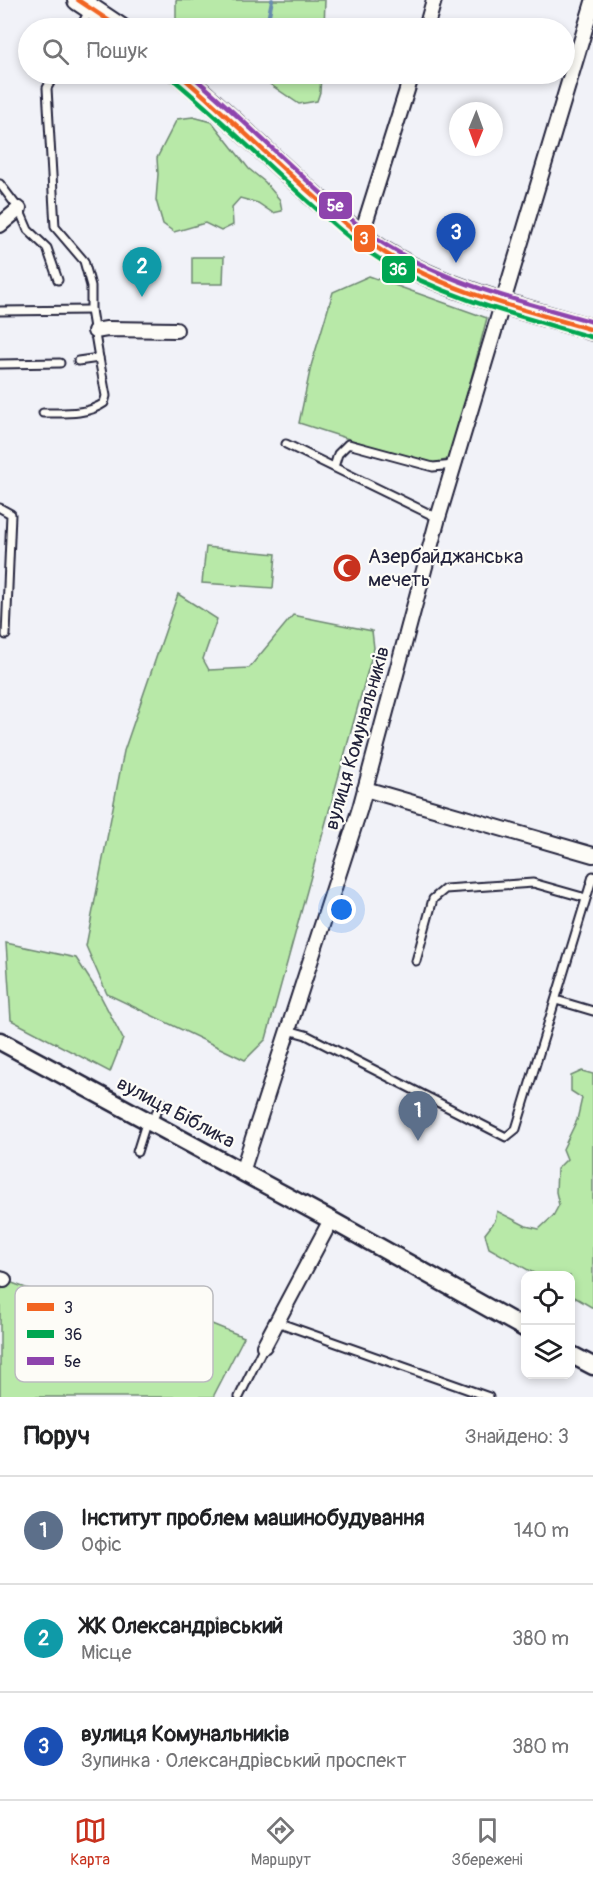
<!DOCTYPE html>
<html lang="uk">
<meta charset="utf-8">
<style>
:root{--surface:#fff;--page:#f2f2f2;--text:#202124;--muted:#757577;--line:#e0e0e0;--accent:#c8321e}
body{margin:0;font-family:Pangolin,sans-serif;background:var(--page);color:var(--text)}
.controls{position:absolute;right:18px;bottom:18px;display:grid;overflow:hidden;border-radius:12px;box-shadow:0 3px 9px #0003}
.controls button{width:54px;height:54px;display:grid;place-items:center;padding:0;border:0;border-bottom:2px solid var(--line);background:var(--surface);color:var(--text);font:30px sans-serif}
.compass{position:absolute;left:449px;top:102px;width:54px;height:54px;border-radius:50%;background:var(--surface);box-shadow:0 3px 9px #0003;rotate:181deg}
.you{position:absolute;left:342px;top:910px;width:21px;height:21px;margin:-15px;border:4px solid #fff;border-radius:50%;background:#1a73e8;box-shadow:0 0 0 9px #1a73e833}
.badge{display:grid;place-items:center;width:39px;height:39px;border-radius:50%;background:var(--accent);color:#fff;font-size:20px;font-weight:700}
.pin{position:absolute;translate:-50% -50px;filter:drop-shadow(0 2px 3px #0008)}
.pin::after{content:'';position:absolute;top:32px;width:21px;height:18px;background:inherit;clip-path:polygon(0 0,100% 0,50% 100%)}
.list{margin:0;padding:0;list-style:none}
h2{display:flex;justify-content:space-between;align-items:center;height:78px;margin:0;padding:0 24px;font-size:26px}
h2 small{font-size:20px;font-weight:400;color:var(--muted)}
.list li{display:grid;grid-template-columns:39px 1fr auto;gap:18px;align-items:center;box-sizing:border-box;height:108px;padding:0 24px;border-top:2px solid var(--line)}
.list b{display:block;font-size:22px;white-space:nowrap}
.list p{margin:0;font-size:20px;white-space:nowrap;color:var(--muted)}
.list em{font-size:20px;font-style:normal;color:var(--muted)}
.icon{flex:none;width:33px;height:33px;fill:none;stroke:currentColor;stroke-width:2;stroke-linecap:round;stroke-linejoin:round}
.map{position:relative;flex:none;width:593px;height:1397px;overflow:hidden}
.search{position:absolute;background:var(--surface);box-shadow:0 3px 9px #0003;left:18px;right:18px;top:18px;height:66px;display:flex;align-items:center;gap:15px;box-sizing:border-box;padding:0 21px;border-radius:33px;color:var(--muted);font-size:22px}
.sheet{height:402px;background:var(--surface)}
nav{display:flex;justify-content:space-around;align-items:center;box-sizing:border-box;height:84px;border-top:2px solid var(--line);background:var(--surface);font-size:16px;color:var(--muted)}
nav a{display:grid;justify-items:center;gap:3px}
nav .on{color:var(--accent)}
.map>svg:first-child{display:block}
.green{fill:#b8e9a8;stroke:#6d8672;stroke-width:1.5}
.lines{fill:none;stroke-linecap:round;stroke-linejoin:round}
.stream{stroke:#698dae;stroke-width:4}
.service-casing{stroke:#22223b;stroke-width:11}
.minor-casing{stroke:#22223b;stroke-width:18}
.tertiary-casing{stroke:#22223b;stroke-width:21}
.secondary-casing{stroke:#22223b;stroke-width:24}
.service{stroke:#fdfcf7;stroke-width:7}
.minor{stroke:#fdfcf7;stroke-width:14}
.tertiary{stroke:#fdfcf7;stroke-width:16}
.secondary{stroke:#fdfcf7;stroke-width:20}
.bus-1-casing{stroke:#fdfcf7;stroke-width:9}
.bus-2-casing{stroke:#fdfcf7;stroke-width:9}
.bus-3-casing{stroke:#fdfcf7;stroke-width:9}
.bus-1{stroke:#f26522;stroke-width:4.5}
.bus-2{stroke:#00a651;stroke-width:4.5}
.bus-3{stroke:#8e44ad;stroke-width:4.5}
.labels{text-anchor:middle;dominant-baseline:central;stroke-width:4.5;stroke-linejoin:round;paint-order:stroke}
.poi-label{font-size:20px;fill:#22223b;stroke:#fdfcf7;text-anchor:start}
.street-label{font-size:20px;fill:#22223b;stroke:#fdfcf7}
.key{fill:#fdfcf7;stroke:#bbbbbf;stroke-width:1.5}
.key-label{font-size:16px;fill:#22223b}
.line-badge{stroke:#fdfcf7;stroke-width:2}
.badge-label{font-size:16px;text-anchor:middle;font-weight:bold;fill:#fff}
</style>
<div class="map">
<svg width="593" height="1397" viewBox="0 0 593 1397">
<rect width="100%" height="100%" fill="#f1f2f8"/>
<filter id="ink" filterUnits="userSpaceOnUse"><feTurbulence type="fractalNoise" baseFrequency=".0167" numOctaves="2"/><feDisplacementMap in="SourceGraphic" scale="12" xChannelSelector="R" yChannelSelector="G"/><feConvolveMatrix kernelMatrix="1 2 1 2 8 2 1 2 1" color-interpolation-filters="sRGB"/></filter>
<g filter="url(#ink)">
<!-- green -->
<g class="green">
<polygon points="176,0 325,0 324,28 189,28 176,20"/>
<polygon points="255,74 321,74 320,92 317,101 299,104"/>
<polygon points="193,117 212,122 249,169 265,182 280,200 282,211 273,213 258,203 240,198 232,207 233,225 221,231 205,223 174,232 163,224 156,200 158,174 157,158 177,119"/>
<polygon points="192,257 224,257 223,284 192,284"/>
<polygon points="369,276 487,318 450,459 434,463 380,449 299,423 311,366 333,292"/>
<polygon points="206,547 276,554 273,588 202,583"/>
<polygon points="178,594 217,619 203,659 209,670 249,668 293,615 372,631 374,648 266,1039 245,1060 107,994 86,946 124,751"/>
<polygon points="6,943 76,958 100,995 123,1039 110,1072 11,1020"/>
<polygon points="582,1071 593,1074 593,1308 571,1295 570,1276 537,1275 489,1248 485,1234 495,1221 497,1211 526,1226 539,1229 553,1216 559,1205 556,1192 557,1169 567,1159 563,1149 577,1120 582,1098 571,1091 571,1076"/>
<polygon points="4,1280 129,1326 207,1322 244,1337 213,1397 0,1397 0,1292"/>
</g>
<g class="lines">
<!-- stream -->
<polyline class="stream" points="263,28 267,25 272,0"/>
<!-- service casing -->
<g class="service-casing">
<g id="service">
<polyline points="80,28 89,11"/>
<polyline points="55,74 47,88 55,227 84,261 91,286 91,310 99,358 78,361"/>
<polyline points="0,184 19,209 28,230 47,248 58,280"/>
<polyline points="0,311 91,310"/>
<polyline points="0,364 60,363"/>
<path d="M43,413C64,413 87,415 104,403L106,396L99,358"/>
<polyline points="286,444 438,518"/>
<polyline points="334,467 338,454 348,444 433,467 454,465"/>
<polyline points="0,508 11,514 6,635"/>
<polyline points="416,961 433,899 445,889 533,883 586,898"/>
<polyline points="556,1000 593,1011"/>
<polyline points="288,1030 306,1035 506,1137 516,1129 593,876"/>
<polyline points="151,1122 162,1102"/>
<polyline points="137,1152 147,1120"/>
<polyline points="277,1322 489,1397"/>
<polyline points="239,1397 264,1346"/>
</g>
</g>
<!-- minor casing -->
<g class="minor-casing">
<g id="minor">
<polyline points="426,28 434,0"/>
<polyline points="0,225 19,209"/>
<polyline points="361,236 412,74"/>
<polyline points="95,331 107,329 176,330"/>
<polyline points="365,789 593,855"/>
<polyline points="242,1172 360,808 438,518 593,2"/>
<polyline points="0,1279 4,1280"/>
<polyline points="264,1346 331,1220"/>
</g>
</g>
<!-- tertiary casing -->
<g class="tertiary-casing">
<g id="tertiary">
<polyline points="0,1041 331,1220 526,1329"/>
<polyline points="570,1354 593,1366"/>
</g>
</g>
<!-- secondary casing -->
<g class="secondary-casing">
<g id="secondary">
<polyline points="78,0 120,28"/>
<path d="M179,74C225,112 266,154 310,193C334,214 358,236 385,253C447,291 523,309 593,330"/>
</g>
</g>
<!-- service -->
<use href="#service" class="service"/>
<!-- minor -->
<use href="#minor" class="minor"/>
<!-- tertiary -->
<use href="#tertiary" class="tertiary"/>
<!-- secondary -->
<use href="#secondary" class="secondary"/>
<!-- bus-1 casing -->
<g class="bus-1-casing">
<g id="bus-1">
<polyline points="78,0 120,28"/>
<path d="M179,74C225,113 268,156 314,196C336,216 359,237 385,253C448,292 522,309 593,330"/>
</g>
</g>
<!-- bus-2 casing -->
<g class="bus-2-casing">
<path id="bus-2" d="M174,80C221,119 264,162 310,203C332,223 355,244 381,260C445,298 520,316 591,337"/>
</g>
<!-- bus-3 casing -->
<g class="bus-3-casing">
<path id="bus-3" d="M190,74C235,112 277,154 321,193C343,212 364,232 389,247C451,285 524,302 593,322"/>
</g>
<!-- bus-1 -->
<use href="#bus-1" class="bus-1"/>
<!-- bus-2 -->
<use href="#bus-2" class="bus-2"/>
<!-- bus-3 -->
<use href="#bus-3" class="bus-3"/>
</g>
</g>
<!-- icons -->
<defs>
<g id="mosque-disc" transform="scale(1.5)"><circle r="9.5" fill="#c8321e" stroke="#fdfcf7"/><path d="M3.5-4.9A6 6 0 1 0 3.5 4.9A5 5 0 1 1 3.5-4.9Z" fill="#fff"/></g>
</defs>
<g fill-rule="evenodd">
<use href="#mosque-disc" x="347" y="568"/>
</g>
<g class="labels">
<!-- poi labels -->
<g class="poi-label">
<text x="368" y="556">Азербайджанська<tspan x="368" dy="23">мечеть</tspan></text>
</g>
<!-- street labels -->
<g class="street-label">
<text transform="translate(357 738) rotate(-74)">вулиця Комунальників</text>
<text transform="translate(176 1112) rotate(28)">вулиця Біблика</text>
</g>
</g>
<!-- legend -->
<rect x="15" y="1286" width="198" height="96" rx="9" class="key"/>
<rect x="27" y="1303" width="27" height="8" fill="#f26522"/>
<rect x="27" y="1330" width="27" height="8" fill="#00a651"/>
<rect x="27" y="1357" width="27" height="8" fill="#8e44ad"/>
<g class="key-label">
<text x="64" y="1313">3</text>
<text x="64" y="1340">36</text>
<text x="64" y="1367">5е</text>
</g>
<g class="line-badge">
<rect x="318" y="191" width="35" height="29" rx="6" fill="#8e44ad"/>
<rect x="353" y="224" width="23" height="29" rx="6" fill="#f26522"/>
<rect x="381" y="255" width="35" height="29" rx="6" fill="#00a651"/>
</g>
<g class="badge-label">
<text x="335" y="211">5е</text>
<text x="364" y="244">3</text>
<text x="398" y="275">36</text>
</g>
</svg>
<div class="controls">
<button><svg class="icon" aria-label="locate" viewBox="0 0 24 24"><circle cx="12" cy="12" r="6"/><path d="M12 2v4M12 18v4M2 12h4M18 12h4"/></svg></button>
<button><svg class="icon" aria-label="layers" viewBox="0 0 24 24"><path d="M12 4l9 5-9 5-9-5zM3 14l9 5 9-5"/></svg></button>
</div>
<svg class="compass" viewBox="-18 -18 36 36"><path d="M0-13l5 13h-10z" fill="#e53935"/><path d="M0 13l5-13h-10z" fill="#757577"/></svg>
<div class="you"></div>
<div class="pin badge" style="left:418px;top:1141px;background:#5c6f8a">1</div>
<div class="pin badge" style="left:142px;top:297px;background:#0f9aa8">2</div>
<div class="pin badge" style="left:456px;top:263px;background:#1a4fb4">3</div>
<div class="search"><svg class="icon" aria-label="search" viewBox="0 0 24 24"><circle cx="10" cy="10" r="6"/><path d="M15 15l6 6"/></svg>Пошук</div>
</div>
<section class="sheet">
<h2>Поруч<small>Знайдено: 3</small></h2>
<ul class="list">
<li><span class="badge" style="background:#5c6f8a">1</span><div><b>Інститут проблем машинобудування</b><p>Офіс</p></div><em>140 m</em></li>
<li><span class="badge" style="background:#0f9aa8">2</span><div><b>ЖК Олександрівський</b><p>Місце</p></div><em>380 m</em></li>
<li><span class="badge" style="background:#1a4fb4">3</span><div><b>вулиця Комунальників</b><p>Зупинка · Олександрівський проспект</p></div><em>380 m</em></li>
</ul>
</section>
<nav>
<a class="on"><svg class="icon" aria-label="map" viewBox="0 0 24 24"><path d="M3 6l6-2 6 2 6-2v14l-6 2-6-2-6 2zM9 4v14M15 6v14"/></svg>Карта</a>
<a><svg class="icon" aria-label="directions" viewBox="0 0 24 24"><path d="M12 3l9 9-9 9-9-9zM9 14v-3h6M13 9l2 2-2 2"/></svg>Маршрут</a>
<a><svg class="icon" aria-label="saved" viewBox="0 0 24 24"><path d="M7 4h10v16l-5-4-5 4z"/></svg>Збережені</a>
</nav>
